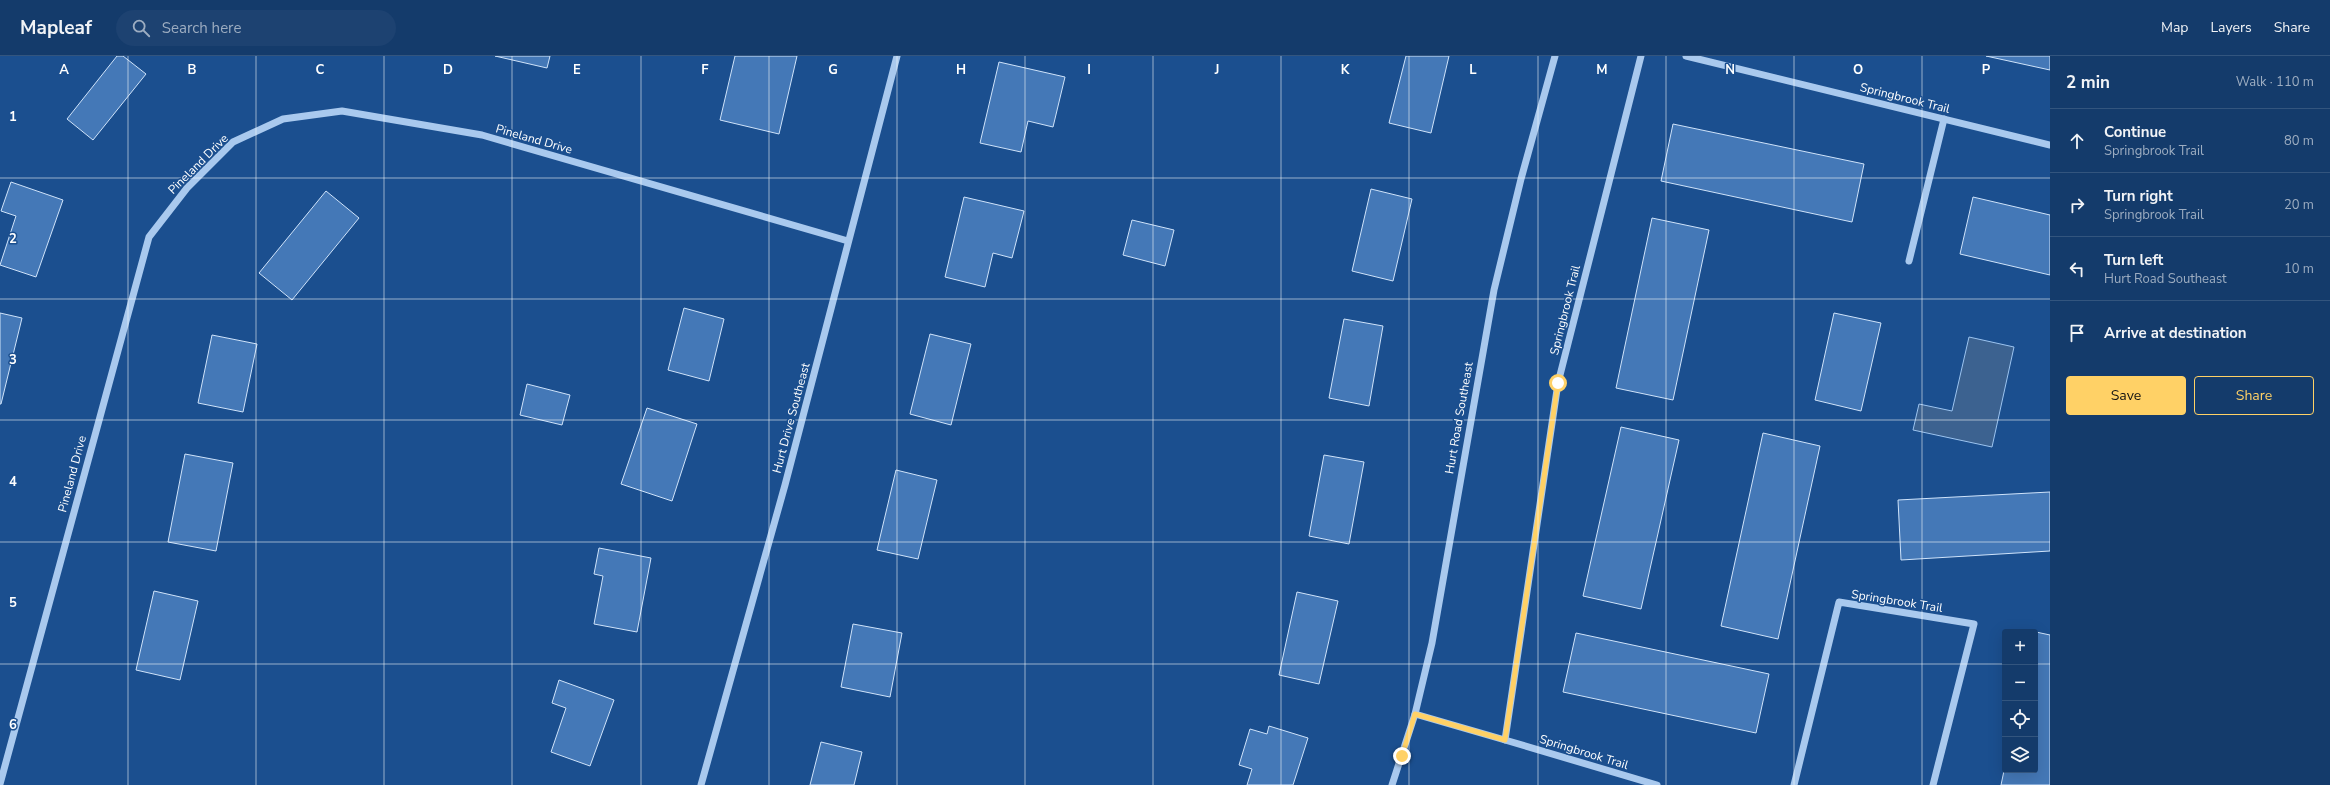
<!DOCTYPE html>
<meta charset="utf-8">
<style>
:root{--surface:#143b6b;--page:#1d4271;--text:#f1f3f6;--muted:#9dadc1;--line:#33557e;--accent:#ffd166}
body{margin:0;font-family:"Nunito Sans",sans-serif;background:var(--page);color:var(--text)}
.controls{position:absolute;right:12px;bottom:12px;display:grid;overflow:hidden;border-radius:4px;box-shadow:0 4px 16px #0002}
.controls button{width:36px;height:36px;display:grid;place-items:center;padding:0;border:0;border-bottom:1px solid var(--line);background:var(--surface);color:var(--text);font:20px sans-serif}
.stop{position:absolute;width:12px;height:12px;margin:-9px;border:3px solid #ffd166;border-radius:50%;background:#fff}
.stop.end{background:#ffd166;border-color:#fff;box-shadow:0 1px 4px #0008}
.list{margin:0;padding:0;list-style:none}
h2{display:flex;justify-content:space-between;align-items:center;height:52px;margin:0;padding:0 16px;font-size:17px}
h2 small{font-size:13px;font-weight:400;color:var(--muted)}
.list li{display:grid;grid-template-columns:26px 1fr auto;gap:12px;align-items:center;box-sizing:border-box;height:64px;padding:0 16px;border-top:1px solid var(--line)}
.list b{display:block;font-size:15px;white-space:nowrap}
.list p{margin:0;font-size:13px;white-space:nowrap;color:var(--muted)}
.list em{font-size:13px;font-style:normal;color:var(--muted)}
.actions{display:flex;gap:8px;padding:12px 16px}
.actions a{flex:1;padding:9px 0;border:1px solid var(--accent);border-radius:4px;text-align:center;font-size:14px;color:var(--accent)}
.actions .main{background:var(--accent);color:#111}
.icon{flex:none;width:22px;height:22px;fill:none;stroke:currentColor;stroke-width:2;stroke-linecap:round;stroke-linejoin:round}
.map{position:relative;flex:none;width:2050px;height:729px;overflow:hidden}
header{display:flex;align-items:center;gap:24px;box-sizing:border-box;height:56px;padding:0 20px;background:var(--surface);border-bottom:1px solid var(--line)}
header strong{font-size:19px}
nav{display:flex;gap:22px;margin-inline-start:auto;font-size:14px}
.search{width:280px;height:36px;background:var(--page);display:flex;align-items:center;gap:10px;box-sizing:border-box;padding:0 14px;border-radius:22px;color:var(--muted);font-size:15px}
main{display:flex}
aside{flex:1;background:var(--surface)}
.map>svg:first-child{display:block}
.water{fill:#3c6290;stroke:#9cc4f0}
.building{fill:#4478b7;stroke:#cfe3fa}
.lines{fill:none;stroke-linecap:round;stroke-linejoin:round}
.minor{stroke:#a9c9ee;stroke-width:7}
.route{stroke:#ffd166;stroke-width:5}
.grid{fill:none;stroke:#fff;stroke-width:1;stroke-opacity:0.55}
.labels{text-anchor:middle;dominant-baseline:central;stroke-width:3;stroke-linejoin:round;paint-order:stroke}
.street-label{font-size:12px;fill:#fff;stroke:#1b4f8f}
.grid-label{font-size:13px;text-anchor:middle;font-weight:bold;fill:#fff;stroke:#1b4f8f;stroke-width:3;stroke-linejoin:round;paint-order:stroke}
</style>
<header>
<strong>Mapleaf</strong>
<div class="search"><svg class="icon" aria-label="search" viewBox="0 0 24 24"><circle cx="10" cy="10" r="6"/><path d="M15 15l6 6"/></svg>Search here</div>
<nav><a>Map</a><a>Layers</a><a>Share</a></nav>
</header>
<main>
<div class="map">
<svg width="2050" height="729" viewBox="0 0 2050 729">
<rect width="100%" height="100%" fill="#1b4f8f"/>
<!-- water -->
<polygon class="water" points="1969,281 2014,291 1992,391 1913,374 1919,348 1952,355"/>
<!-- building -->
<g class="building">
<polygon points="117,0 123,0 146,18 93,84 67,63"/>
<polygon points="495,0 550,0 547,12"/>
<polygon points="735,0 797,0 779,78 720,64"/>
<polygon points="1406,0 1449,0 1431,77 1389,67"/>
<polygon points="1986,0 2050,0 2050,14"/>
<polygon points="999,6 1065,21 1053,71 1028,65 1021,96 980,87"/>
<polygon points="1673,68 1864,108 1852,166 1661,125"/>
<polygon points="11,126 63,144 36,221 0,209 16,160 1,155"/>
<polygon points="1371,133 1412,143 1393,225 1352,215"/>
<polygon points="326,135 359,162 292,244 259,217"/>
<polygon points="964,141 1024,155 1012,202 993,197 985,231 945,221"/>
<polygon points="1973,141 2050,159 2050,219 1960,198"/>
<polygon points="1652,162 1709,174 1673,344 1616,332"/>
<polygon points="1132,164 1174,174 1165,210 1123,199"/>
<polygon points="684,252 724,263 709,325 668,314"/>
<polygon points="0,257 22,262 1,348 0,348"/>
<polygon points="1834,257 1881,267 1861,355 1815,344"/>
<polygon points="1344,263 1383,270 1369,350 1329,342"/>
<polygon points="930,278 971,288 951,369 910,358"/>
<polygon points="212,279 257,288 243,356 198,347"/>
<polygon points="527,328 570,339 562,369 520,359"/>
<polygon points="647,352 697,368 672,445 621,428"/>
<polygon points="1621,371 1679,384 1641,553 1583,540"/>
<polygon points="1763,377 1820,390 1778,583 1721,570"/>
<polygon points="185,398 233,407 216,495 168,486"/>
<polygon points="1324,399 1364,406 1349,488 1309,480"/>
<polygon points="896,414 937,424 918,503 877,494"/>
<polygon points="2050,436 2050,495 1901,504 1898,444"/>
<polygon points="599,492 651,502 637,576 594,568 603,520 594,518"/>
<polygon points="154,535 198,545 180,624 136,614"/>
<polygon points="1297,536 1338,545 1319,628 1279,619"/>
<polygon points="853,568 902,577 890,641 841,631"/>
<polygon points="2036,576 2050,579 2050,729 2001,729 2005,710 2005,714 2035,714"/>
<polygon points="1576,577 1769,618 1756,677 1563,636"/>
<polygon points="559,624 614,644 590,710 551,696 566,652 552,647"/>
<polygon points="1269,670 1308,682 1293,729 1247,729 1252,713 1239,709 1250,673 1267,678"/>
<polygon points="821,686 862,696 854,729 810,729"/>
</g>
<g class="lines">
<!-- minor -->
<g class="minor">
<polyline points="1641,0 1558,327 1505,684 1657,729"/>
<polyline points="1686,0 2050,89"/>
<polyline points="1909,205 1944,63"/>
<polyline points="1415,658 1505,684"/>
<polyline points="0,728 149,181 187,132 233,86 283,63 342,55 482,79 848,185"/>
<polyline points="701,729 785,429 897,0"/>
<polyline points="1392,729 1415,658 1432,587 1494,234 1521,123 1555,0"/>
<polyline points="1794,729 1839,546 1974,568 1933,729"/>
</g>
</g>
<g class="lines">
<!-- route -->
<polyline class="route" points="1402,700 1415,658 1505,684 1558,327"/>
</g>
<!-- grid -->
<path class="grid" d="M128,0V729M256,0V729M384,0V729M512,0V729M641,0V729M769,0V729M897,0V729M1025,0V729M1153,0V729M1281,0V729M1409,0V729M1538,0V729M1666,0V729M1794,0V729M1922,0V729M0,122H2050M0,243H2050M0,364H2050M0,486H2050M0,608H2005M2035,608H2050"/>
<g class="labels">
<!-- street labels -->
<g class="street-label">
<text transform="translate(1905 42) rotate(14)">Springbrook Trail</text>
<text transform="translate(534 83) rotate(16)">Pineland Drive</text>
<text transform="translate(198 108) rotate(-45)">Pineland Drive</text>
<text transform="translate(1565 254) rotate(-76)">Springbrook Trail</text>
<text transform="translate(791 362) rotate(-75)">Hurt Drive Southeast</text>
<text transform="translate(1459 362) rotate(-80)">Hurt Road Southeast</text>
<text transform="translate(72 418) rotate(-75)">Pineland Drive</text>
<text transform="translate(1897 545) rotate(9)">Springbrook Trail</text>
<text transform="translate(1584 696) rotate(17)">Springbrook Trail</text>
</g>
</g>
<g class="grid-label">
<text x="64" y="18">A</text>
<text x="192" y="18">B</text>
<text x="320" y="18">C</text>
<text x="448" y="18">D</text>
<text x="577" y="18">E</text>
<text x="705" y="18">F</text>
<text x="833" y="18">G</text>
<text x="961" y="18">H</text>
<text x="1089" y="18">I</text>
<text x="1217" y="18">J</text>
<text x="1345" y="18">K</text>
<text x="1473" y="18">L</text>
<text x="1602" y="18">M</text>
<text x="1730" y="18">N</text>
<text x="1858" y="18">O</text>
<text x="1986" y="18">P</text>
<text x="13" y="65">1</text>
<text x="13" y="187">2</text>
<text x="13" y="308">3</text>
<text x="13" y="430">4</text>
<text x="13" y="551">5</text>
<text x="13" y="673">6</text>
</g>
</svg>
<div class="controls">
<button>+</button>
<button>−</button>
<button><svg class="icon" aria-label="locate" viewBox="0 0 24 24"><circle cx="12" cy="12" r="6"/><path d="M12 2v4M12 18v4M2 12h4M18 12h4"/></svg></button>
<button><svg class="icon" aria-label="layers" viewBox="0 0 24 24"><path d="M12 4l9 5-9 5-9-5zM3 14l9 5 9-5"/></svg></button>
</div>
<div class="stop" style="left:1558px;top:327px"></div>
<div class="stop end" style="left:1402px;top:700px"></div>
</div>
<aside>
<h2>2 min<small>Walk · 110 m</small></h2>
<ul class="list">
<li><svg class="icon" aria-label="ahead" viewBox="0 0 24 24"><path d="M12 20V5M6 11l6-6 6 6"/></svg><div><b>Continue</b><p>Springbrook Trail</p></div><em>80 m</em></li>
<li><svg class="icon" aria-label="right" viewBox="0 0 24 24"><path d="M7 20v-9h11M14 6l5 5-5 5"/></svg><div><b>Turn right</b><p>Springbrook Trail</p></div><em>20 m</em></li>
<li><svg class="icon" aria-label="left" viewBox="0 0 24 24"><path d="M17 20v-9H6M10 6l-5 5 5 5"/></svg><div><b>Turn left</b><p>Hurt Road Southeast</p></div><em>10 m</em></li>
<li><svg class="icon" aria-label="arrive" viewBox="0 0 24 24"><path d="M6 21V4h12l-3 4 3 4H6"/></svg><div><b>Arrive at destination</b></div></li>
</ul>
<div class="actions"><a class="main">Save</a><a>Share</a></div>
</aside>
</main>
